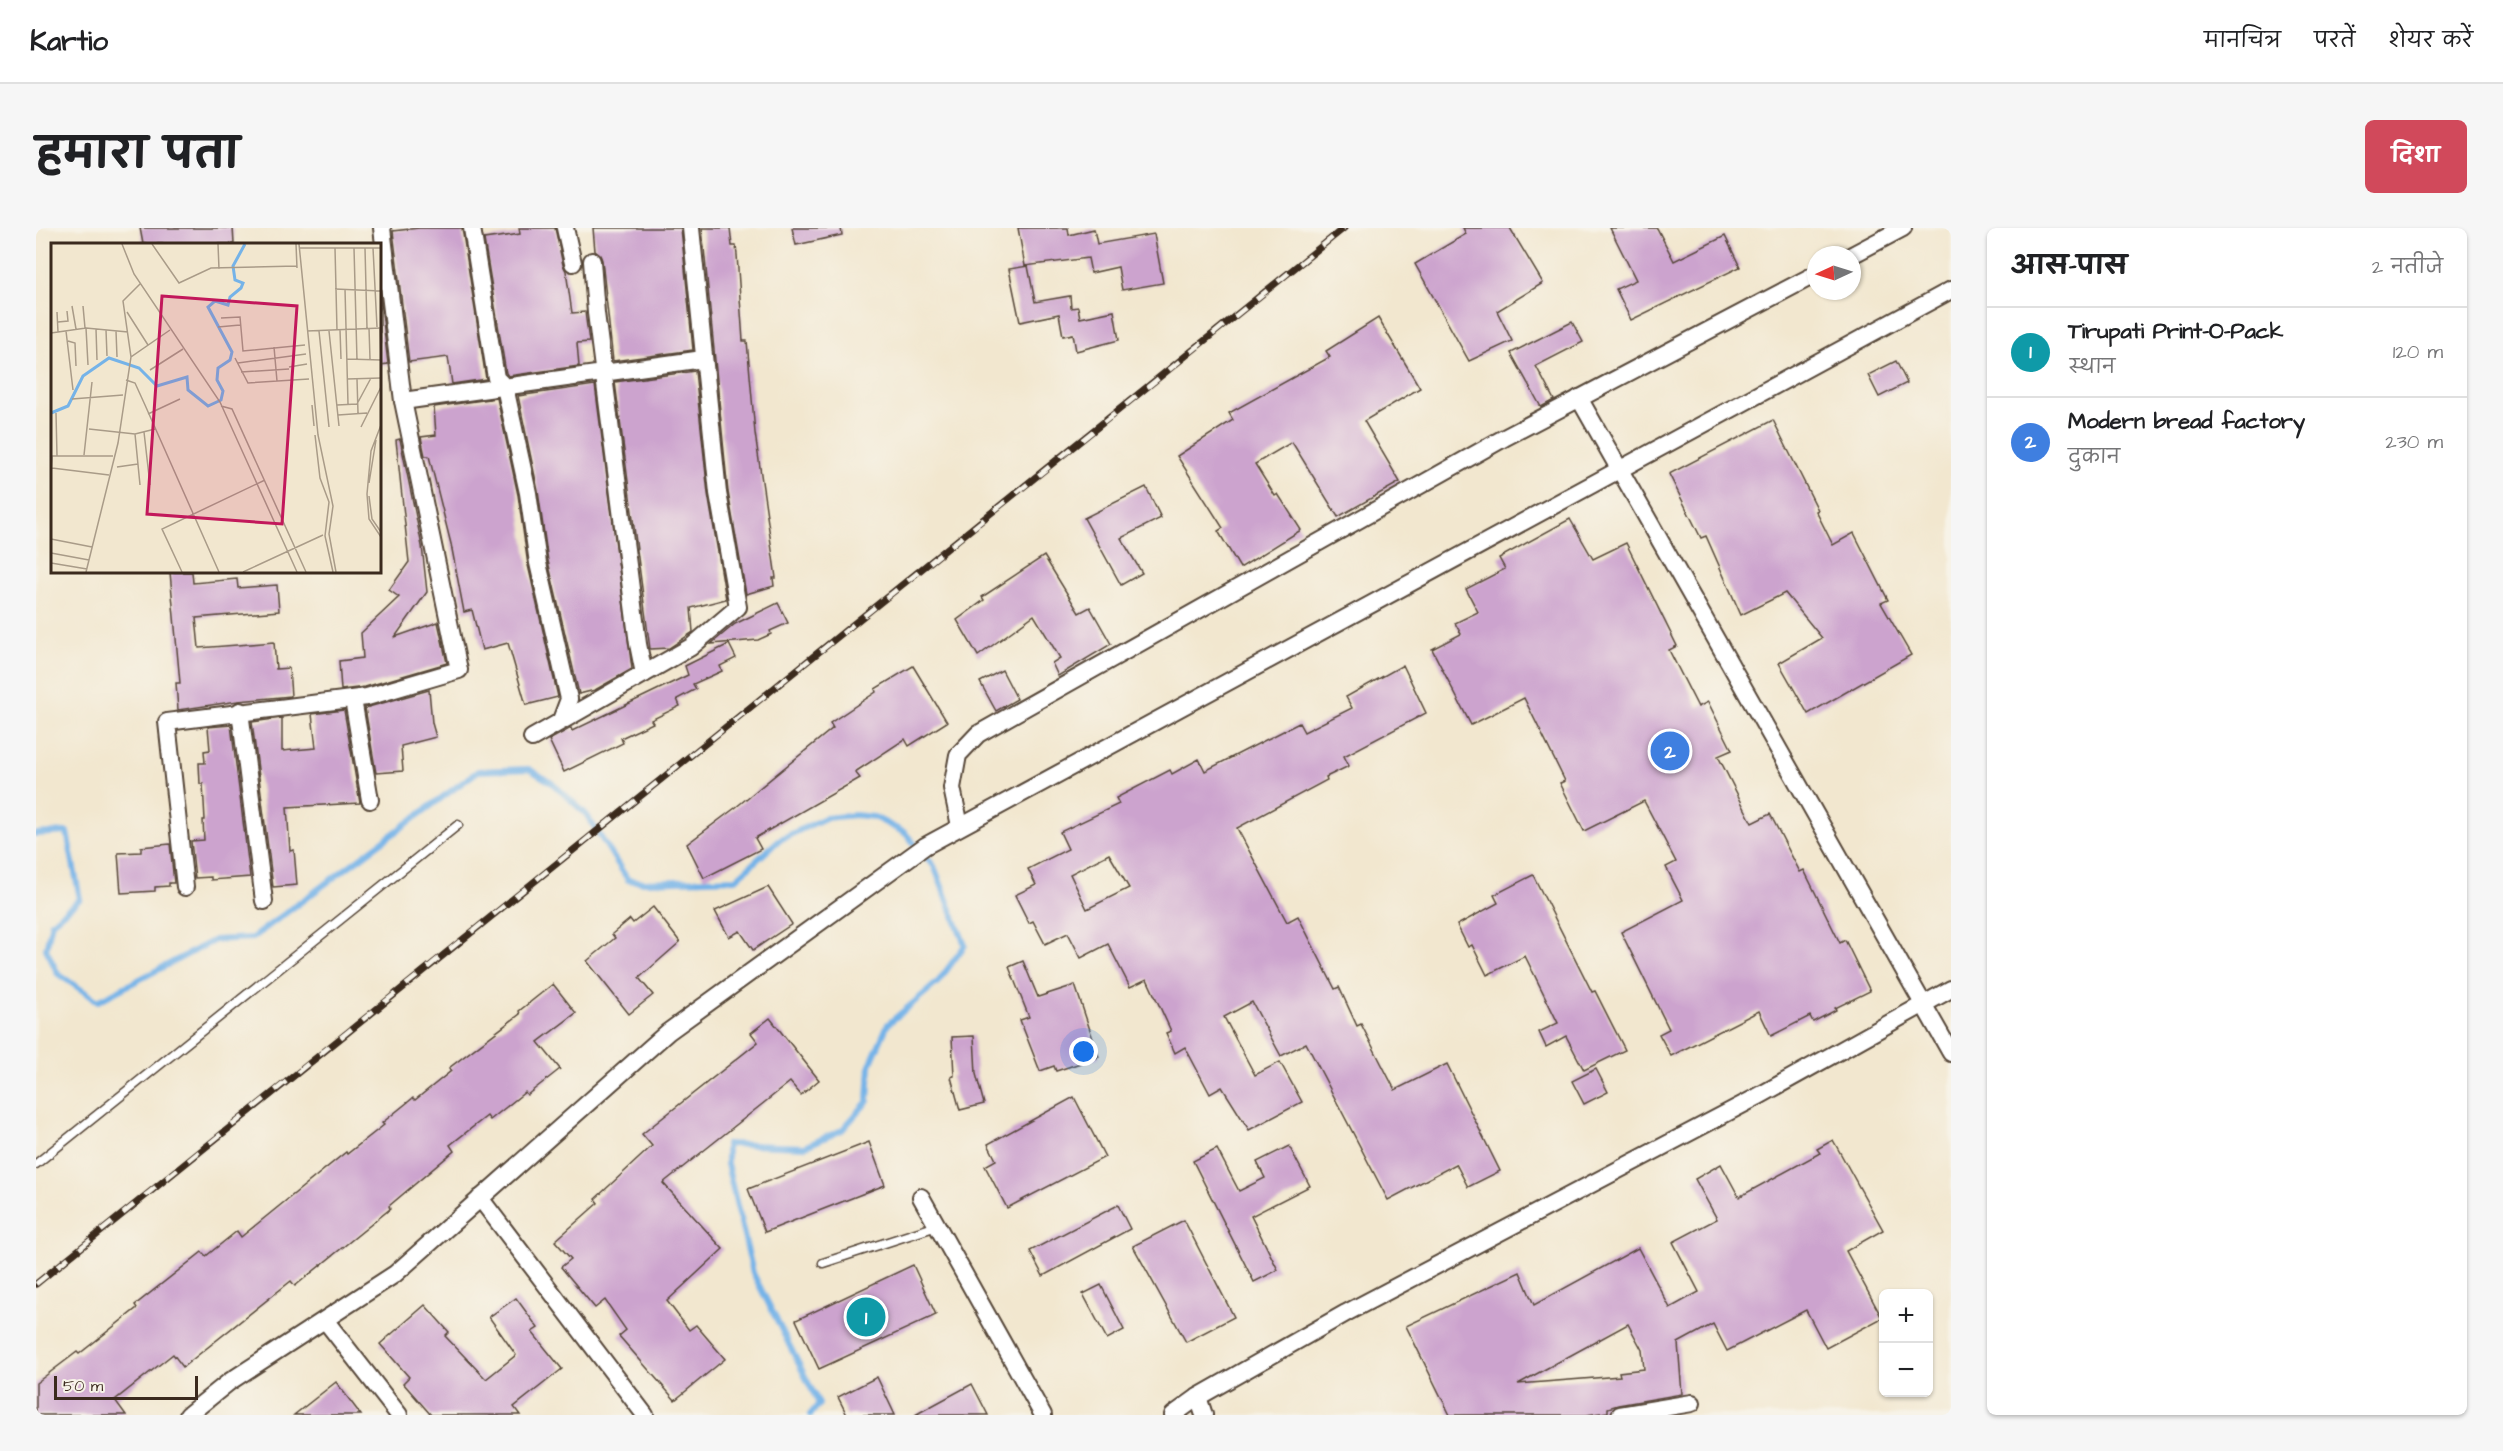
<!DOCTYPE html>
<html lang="hi">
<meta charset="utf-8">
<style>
:root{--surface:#fff;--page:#f6f6f6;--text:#202124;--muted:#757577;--line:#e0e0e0;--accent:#d1495b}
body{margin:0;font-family:"Architects Daughter","Playpen Sans Deva",sans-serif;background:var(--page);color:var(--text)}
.controls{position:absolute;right:18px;bottom:18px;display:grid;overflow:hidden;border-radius:9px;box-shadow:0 2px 4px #0004}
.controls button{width:54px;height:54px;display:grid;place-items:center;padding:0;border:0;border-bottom:2px solid var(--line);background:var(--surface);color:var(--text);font:30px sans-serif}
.compass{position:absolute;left:1771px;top:18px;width:54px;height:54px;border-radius:50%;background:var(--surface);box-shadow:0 2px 4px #0004;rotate:266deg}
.scale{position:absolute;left:18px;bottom:15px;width:144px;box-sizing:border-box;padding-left:6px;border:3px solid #3b2a1e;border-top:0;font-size:16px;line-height:21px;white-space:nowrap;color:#3b2a1e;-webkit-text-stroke:4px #f7f3e8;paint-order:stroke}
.you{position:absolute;left:1048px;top:824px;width:21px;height:21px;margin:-15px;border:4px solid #fff;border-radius:50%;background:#1a73e8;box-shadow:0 0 0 9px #1a73e833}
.badge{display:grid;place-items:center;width:39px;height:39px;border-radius:50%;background:var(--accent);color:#fff;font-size:20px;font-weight:700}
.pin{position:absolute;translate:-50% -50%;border:3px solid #fff;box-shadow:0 2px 6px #0006}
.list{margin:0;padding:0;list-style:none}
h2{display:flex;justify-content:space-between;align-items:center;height:78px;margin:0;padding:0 24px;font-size:26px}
h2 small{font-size:20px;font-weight:400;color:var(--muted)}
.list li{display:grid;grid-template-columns:39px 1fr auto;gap:18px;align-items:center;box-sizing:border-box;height:90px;padding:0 24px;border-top:2px solid var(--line)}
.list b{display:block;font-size:22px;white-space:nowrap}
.list p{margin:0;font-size:20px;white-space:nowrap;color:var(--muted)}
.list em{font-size:20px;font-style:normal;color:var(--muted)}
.map{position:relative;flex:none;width:1915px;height:1187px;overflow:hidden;border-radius:9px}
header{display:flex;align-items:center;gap:36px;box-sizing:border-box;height:84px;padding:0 30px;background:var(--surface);border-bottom:2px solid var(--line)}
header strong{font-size:28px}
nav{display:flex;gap:33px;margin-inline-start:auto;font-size:21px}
.intro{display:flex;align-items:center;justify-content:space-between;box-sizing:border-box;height:144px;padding:0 36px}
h1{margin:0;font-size:42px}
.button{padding:15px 27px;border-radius:9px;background:var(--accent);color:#fff;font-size:21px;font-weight:700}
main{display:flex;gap:36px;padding:0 36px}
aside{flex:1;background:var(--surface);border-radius:9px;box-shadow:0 2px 4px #0004}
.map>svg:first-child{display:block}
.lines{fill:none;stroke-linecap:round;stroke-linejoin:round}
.stream{stroke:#75b3e8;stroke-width:6}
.building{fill:#cca3ce;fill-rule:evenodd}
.service-casing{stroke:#564639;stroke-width:11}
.minor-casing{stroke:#564639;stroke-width:20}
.service{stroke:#fff;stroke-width:8}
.minor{stroke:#fff;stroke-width:16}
.rail-casing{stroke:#3b2a1e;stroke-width:7}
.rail{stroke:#f7f3e8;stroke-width:4.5;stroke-dasharray:14;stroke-linecap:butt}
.inset-river{fill:none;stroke:#75b3e8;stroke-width:3}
.inset-road{fill:none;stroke:#a99b88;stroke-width:1.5}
.view{fill:#c2185b;fill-opacity:0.15;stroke:#c2185b;stroke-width:3}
.inset-edge{fill:none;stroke:#3b2a1e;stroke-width:3}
</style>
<header>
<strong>Kartio</strong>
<nav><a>मानचित्र</a><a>परतें</a><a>शेयर करें</a></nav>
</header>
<div class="intro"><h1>हमारा पता</h1><a class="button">दिशा</a></div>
<main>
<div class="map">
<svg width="1915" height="1187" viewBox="0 0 1915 1187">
<rect width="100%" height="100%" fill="#f7f3e8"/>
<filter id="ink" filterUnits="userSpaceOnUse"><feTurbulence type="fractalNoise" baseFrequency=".0167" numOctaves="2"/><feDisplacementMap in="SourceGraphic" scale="12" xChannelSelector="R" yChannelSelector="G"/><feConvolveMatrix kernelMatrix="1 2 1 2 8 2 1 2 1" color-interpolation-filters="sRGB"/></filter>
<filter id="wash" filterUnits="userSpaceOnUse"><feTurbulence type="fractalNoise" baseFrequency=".008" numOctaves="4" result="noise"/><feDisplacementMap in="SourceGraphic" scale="24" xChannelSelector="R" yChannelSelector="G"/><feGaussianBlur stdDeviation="1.35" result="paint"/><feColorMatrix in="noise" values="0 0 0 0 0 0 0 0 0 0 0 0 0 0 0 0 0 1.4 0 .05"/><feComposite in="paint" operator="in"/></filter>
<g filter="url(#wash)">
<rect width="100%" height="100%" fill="#f2e7cf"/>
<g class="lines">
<!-- stream -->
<polyline class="stream" points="0,606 31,604 44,671 16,694 10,721 22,746 62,773 179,712 216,710 442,543 493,541 516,555 550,586 592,652 609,654 700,651 743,612 789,590 819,587 838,589 869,605 898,638 929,717 902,754 852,796 834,837 832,873 806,902 768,919 691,916 691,936 717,1045 783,1176 774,1187"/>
</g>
<g id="blocks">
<!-- building -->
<g class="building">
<polygon points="104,0 197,0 198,16 107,16"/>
<polygon points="383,0 426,0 450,151 416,156 412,129 373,134 357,3"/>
<polygon points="483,0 519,0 527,37 530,43 536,85 549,84 553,114 541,115 543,138 472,148 470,145 448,11 484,6"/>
<polygon points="557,0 645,0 657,122 577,133 566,32 564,27 559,23"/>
<polygon points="666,0 694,0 696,18 700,18 701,27 707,113 711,113 719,205 740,350 737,350 738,358 710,366 692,264"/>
<polygon points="756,0 805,0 806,7 760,17"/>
<polygon points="982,0 1032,0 1033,7 1058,1 1061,16 1118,6 1127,55 1086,62 1082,39 1055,45 1052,30 989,38"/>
<polygon points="1427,0 1474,0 1507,55 1461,83 1476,113 1433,133 1379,36 1430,6"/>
<polygon points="1574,0 1621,0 1638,33 1689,8 1704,39 1595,92 1580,61 1600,52"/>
<polygon points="992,38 999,74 1034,68 1035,80 1042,79 1044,90 1078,83 1083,112 1040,123 1037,106 1027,108 1023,86 984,94 973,41"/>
<polygon points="344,67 352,136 344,137"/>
<polygon points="1342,90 1384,160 1328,193 1364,254 1302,289 1256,214 1219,236 1239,268 1242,266 1265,302 1204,340 1182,303 1187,300 1141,228 1197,192 1193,185 1294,129 1290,123"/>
<polygon points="1536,94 1547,114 1500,138 1518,172 1505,179 1475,125"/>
<polygon points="1860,133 1871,155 1843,169 1832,147"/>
<polygon points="659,143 672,266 690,371 655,380 657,404 633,420 614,421 579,154"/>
<polygon points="559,157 596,441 559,462 543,466 512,333 502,263 482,168"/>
<polygon points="461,170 482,267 492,337 522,469 490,477 472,415 446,422 436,382 428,384 415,316 393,228 389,228 385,209 400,207 398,179"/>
<polygon points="1737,192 1782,282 1780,283 1797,317 1818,305 1852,372 1845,375 1875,427 1772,486 1743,435 1786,410 1749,365 1705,387 1670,308 1665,310 1633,246"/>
<polygon points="364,211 386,318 391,364 359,409 402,394 411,435 329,459 305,462 303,433 327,430 325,405 363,369 353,362 373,334 360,212"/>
<polygon points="1110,259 1125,290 1085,310 1106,345 1085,357 1048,290"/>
<polygon points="1534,291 1557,331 1590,315 1641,418 1633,422 1662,479 1672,474 1696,522 1682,528 1716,595 1734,586 1764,644 1768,642 1804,715 1809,712 1834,763 1799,780 1800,782 1777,794 1774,788 1735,808 1723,783 1635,828 1623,806 1633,801 1585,704 1647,672 1630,639 1640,634 1608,573 1548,603 1524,555 1529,553 1488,470 1435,497 1396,421 1425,406 1419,395 1442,384 1430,361 1469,341 1463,330"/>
<polygon points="1008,328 1043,385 1054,379 1075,416 1022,448 1016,435 1024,430 998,387 942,428 921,392 948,372 946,369"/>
<polygon points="134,344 156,344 157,355 201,351 202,360 241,357 243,383 160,390 163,420 238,414 240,441 253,440 255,468 202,473 142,482 140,455 144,455"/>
<polygon points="742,375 752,395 734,403 735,406 722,412 675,416 699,396"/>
<polygon points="693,416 700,430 684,438 686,443 657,456 660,461 641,471 644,478 615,492 617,495 585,510 587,515 528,544 513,512 535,500 536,503 652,447 649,438"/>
<path d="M1367,437L1390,485L1308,528L1313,538L1290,549L1291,552L1201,600L1251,694L1262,688L1299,761L1303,759L1321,798L1325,796L1359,862L1411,836L1464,943L1432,959L1420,936L1352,972L1270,815L1245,828L1216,774L1188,789L1219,847L1244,834L1266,874L1213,902L1186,859L1174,866L1149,819L1139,825L1130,805L1135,803L1111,751L1094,759L1072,716L1045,730L1032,705L1009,716L997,693L993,695L979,667L1000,657L992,641L1032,621L1024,604L1083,576L1080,570L1134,542L1136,546L1163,531L1169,543L1263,495L1268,504L1316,480L1310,469ZM1073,626L1093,660L1051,681L1034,646Z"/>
<polygon points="877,438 911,494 873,518 869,511 819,544 824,550 719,610 725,621 668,650 651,616 699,580 797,500 794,495 840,464 839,461"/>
<polygon points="966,442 981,471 960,483 944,454"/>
<polygon points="393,462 396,495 400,509 365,518 367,543 340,545 329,480"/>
<polygon points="308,482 324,575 251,579 254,623 258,622 261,657 237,659 216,494 246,490 246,523 280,520 276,486"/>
<polygon points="195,497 214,649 175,652 175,649 159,650 155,613 168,612 167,592 169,592 167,556 164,556 163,535 169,535 168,523 174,522 172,499"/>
<polygon points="134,616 138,655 133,655 133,658 119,659 119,663 85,665 82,625 105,624 105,619"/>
<polygon points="1497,647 1556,764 1559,763 1589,822 1548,842 1530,808 1510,819 1503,804 1522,795 1489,728 1451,747 1436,717 1432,719 1421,697 1462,675 1458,667"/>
<polygon points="732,659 756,696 717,722 704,703 693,709 679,683"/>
<polygon points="617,679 644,714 603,750 617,767 593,786 551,733 579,710 576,706 594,691 597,695"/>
<polygon points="987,733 1002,769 1039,757 1063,829 1020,843 1018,838 1004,843 984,792 993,789 973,739"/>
<polygon points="517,756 540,785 502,814 524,841 491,867 489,864 454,892 451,888 414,917 418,923 353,978 354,981 259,1058 255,1053 147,1139 137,1126 79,1172 90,1187 0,1187 0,1155 41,1124 43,1126 101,1080 99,1077 166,1024 170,1028 201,1003 205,1009 310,924 311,926 348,897 346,895 377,870 379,872 415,843 413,840 484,786 483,783"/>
<polygon points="734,790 783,852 765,867 754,854 627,955 687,1021 631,1073 653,1102 660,1097 689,1131 639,1172 583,1108 590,1102 569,1072 559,1080 525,1039 535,1031 519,1013 562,975 559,971 616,918 606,906 722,814 715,805"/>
<polygon points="938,808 940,846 948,876 924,882 915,849 918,848 916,809"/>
<polygon points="1560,841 1572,864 1548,876 1536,853"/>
<polygon points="1038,869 1069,929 971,980 949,938 960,932 952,916"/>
<path d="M1797,912L1847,1002L1810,1023L1846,1090L1790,1120L1770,1082L1691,1123L1677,1096L1642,1115L1646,1166L1582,1177L1572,1180V1184L1550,1187H1414L1370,1098L1484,1044L1498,1077L1602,1020L1634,1080L1663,1064L1637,1014L1681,991L1659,951L1685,936L1703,969L1784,925L1781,921ZM1592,1096L1606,1122L1608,1141L1583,1144L1584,1148L1482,1156Z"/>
<polygon points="833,914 849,957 729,1004 712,961"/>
<polygon points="1253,918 1274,958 1215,988 1242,1042 1218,1054 1157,933 1181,921 1203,963 1229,950 1221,934"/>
<polygon points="1082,977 1094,1001 1007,1048 994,1023"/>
<polygon points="1148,992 1198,1089 1150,1114 1097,1018"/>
<polygon points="877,1037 900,1087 783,1141 760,1092"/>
<polygon points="1065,1057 1088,1102 1071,1111 1047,1066"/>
<polygon points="480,1070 502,1100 496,1104 526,1141 478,1179 484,1187 395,1187 367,1155 373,1149 344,1116 389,1077 413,1104 409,1108 450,1151 480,1127 453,1089"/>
<polygon points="841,1149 859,1187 811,1187 802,1169"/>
<polygon points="300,1154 325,1187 258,1187"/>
<polygon points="936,1156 952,1187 879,1187"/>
</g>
</g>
</g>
<g filter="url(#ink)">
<use href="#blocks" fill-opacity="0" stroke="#564639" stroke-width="1.5"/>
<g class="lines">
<!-- service casing -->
<g class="service-casing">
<g id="service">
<polyline points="0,936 422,597"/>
<polyline points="787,1035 901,998"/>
</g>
</g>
<!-- minor casing -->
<g class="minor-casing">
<g id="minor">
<polyline points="436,0 460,150 469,159 492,265 502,335 533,471 525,492"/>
<polyline points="529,0 537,35"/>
<polyline points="1816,27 1867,0"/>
<polyline points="556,33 560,85 602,416 608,446"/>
<polyline points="1543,170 1915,825"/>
<polyline points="367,173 667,131"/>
<polyline points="317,471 334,572"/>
<polyline points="204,483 228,673"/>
<polyline points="496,510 655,419 702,379 682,265 655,0"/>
<polyline points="924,598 916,560 922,527 942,506 1468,210 1780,46"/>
<polyline points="149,659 131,494 331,469 423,442 367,173 346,0"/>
<polyline points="885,969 1007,1187"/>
<polyline points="444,970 609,1187"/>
<polyline points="289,1092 363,1187"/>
<polyline points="1162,1169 1168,1187"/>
<polyline points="152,1187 193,1154 359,1046 632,804 889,618 1915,62"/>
<polyline points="1137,1187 1162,1169 1310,1085 1721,869 1915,761"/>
<polyline points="1584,1187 1656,1175"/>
</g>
</g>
<!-- service -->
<use href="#service" class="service"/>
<!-- minor -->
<use href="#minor" class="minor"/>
<!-- rail casing -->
<g class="rail-casing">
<path id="rail" d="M0,1056C435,703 873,353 1308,0"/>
</g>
<!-- rail -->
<use href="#rail" class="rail"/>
</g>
</g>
<!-- overview -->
<g transform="translate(15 15)">
<rect width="330" height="330" fill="#f2e7cf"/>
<path class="inset-river" d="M0,170L17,163L32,133L58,115L88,125L106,143L136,134L137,147L157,163L170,157L172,148L166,137L167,125L179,117L181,109L157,64L164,58L177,62L179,54L190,45L192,40L184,37L182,23L194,1"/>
<path class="inset-road" d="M71,1L83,31L169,159L246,329M101,1L128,40L160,25L246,23M167,1L168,26M245,1L246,25M248,1L267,192L282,263L278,291L285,329M248,5H330M284,5L286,87M303,5L306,117M314,5L316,85M322,5L326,84M284,46L330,48M294,46L297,161M21,63L25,86M32,63L34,85M6,69L7,89M76,69L97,102M170,75L189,74L192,108L254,102M7,79L17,78L16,68M167,84L189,82M35,85L37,122M318,85L319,116M329,85L330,117M45,86L46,117M55,87L56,113M289,87L290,116M15,88L22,147M65,88L66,114M256,88L330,85M268,88L278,184M278,88L288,183M0,90L35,85L77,89M17,98L24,100L25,123M223,104L226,138M80,114L72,58L89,41M184,115L197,140L258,136M296,116L330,117M187,120L255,111M238,124L256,121M99,127L132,106M190,129L238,126M296,136L330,135M306,136L307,170M75,137L84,140L94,162L168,329M21,156L72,152M306,161L320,135M261,162L263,183M286,162L306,161M170,163L181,166L255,329M5,170L6,213M97,171L129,156M287,172L316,170M330,182L320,208L316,251L318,276L330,294M310,184L330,144M38,186L84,191L104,186M93,189L99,242M84,191L89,242M264,192L269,235L278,259L274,293L282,329M33,212L41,139M0,213H62M66,224L87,221M1,225L58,232M0,233L1,213M318,240L325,197M318,253L321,276L330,289M0,296L41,304M0,310L38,317M0,320L36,326M35,329L67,200L80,114L119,87M131,329L111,286L214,237M192,329L272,292"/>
<path class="view" d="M111,53L246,63L231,281L96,271Z"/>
<rect width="330" height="330" class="inset-edge"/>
</g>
</svg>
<div class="controls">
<button>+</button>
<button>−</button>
</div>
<svg class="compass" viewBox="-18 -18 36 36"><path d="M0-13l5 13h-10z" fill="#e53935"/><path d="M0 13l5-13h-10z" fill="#757577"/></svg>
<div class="scale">50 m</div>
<div class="you"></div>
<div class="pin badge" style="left:830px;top:1089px;background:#0f9aa8">1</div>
<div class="pin badge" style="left:1634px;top:523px;background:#3f7fe0">2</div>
</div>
<aside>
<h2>आस-पास<small>2 नतीजे</small></h2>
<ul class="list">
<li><span class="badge" style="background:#0f9aa8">1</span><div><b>Tirupati Print-O-Pack</b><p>स्थान</p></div><em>120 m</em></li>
<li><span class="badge" style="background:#3f7fe0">2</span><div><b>Modern bread factory</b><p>दुकान</p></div><em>230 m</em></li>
</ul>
</aside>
</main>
